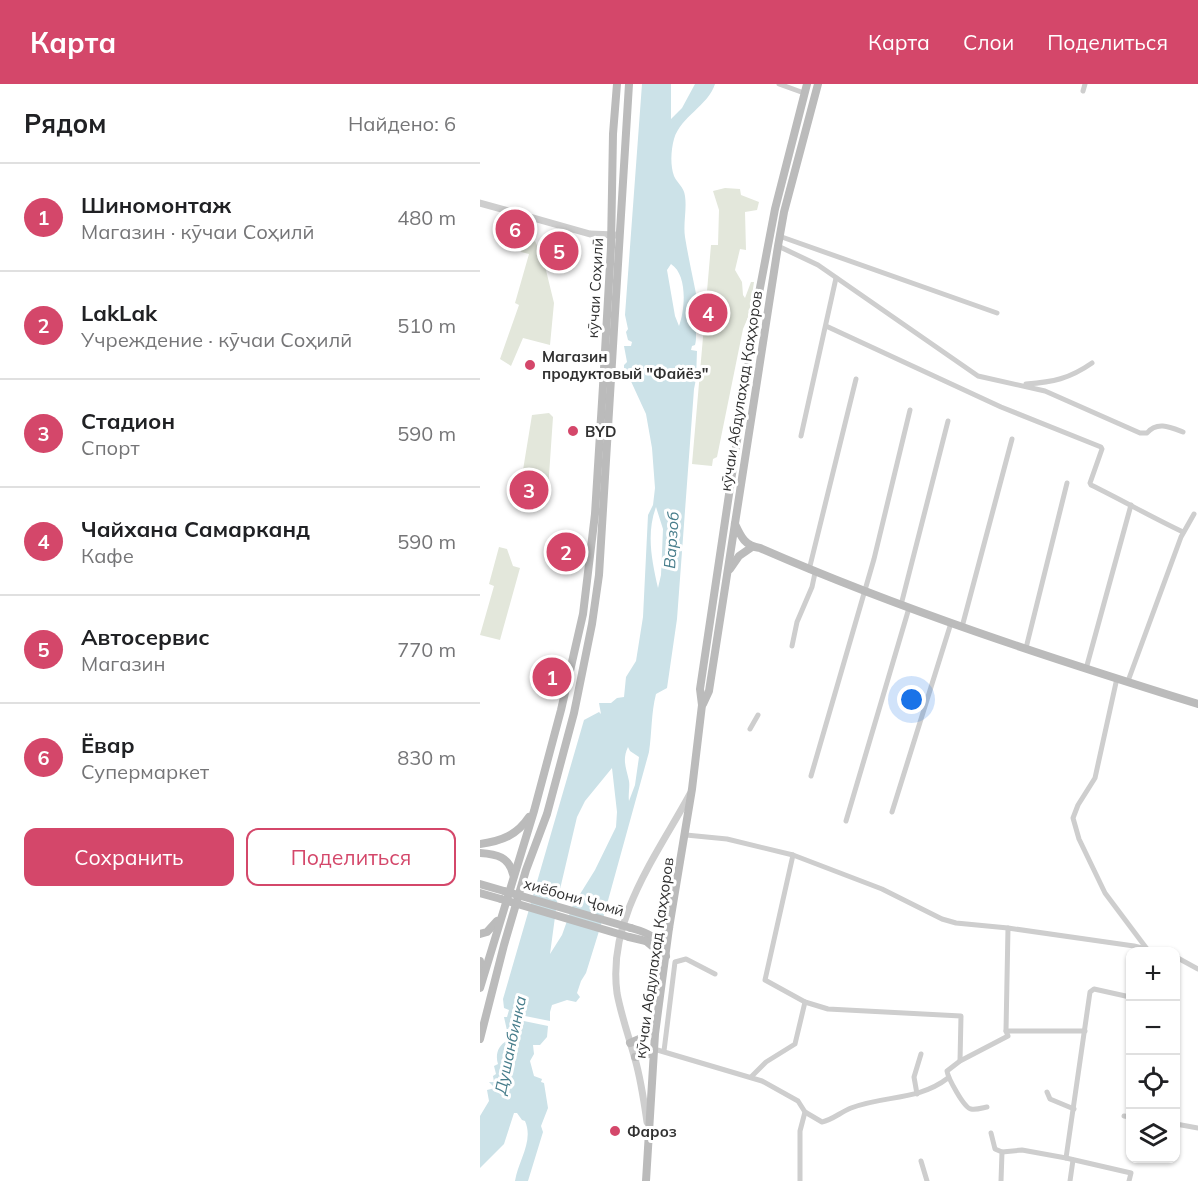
<!DOCTYPE html>
<html lang="ru">
<meta charset="utf-8">
<style>
:root{--surface:#fff;--page:#f6f6f6;--text:#202124;--muted:#757577;--line:#e0e0e0;--accent:#d4476a}
body{margin:0;font-family:Mulish,sans-serif;background:var(--page);color:var(--text)}
.controls{position:absolute;right:18px;bottom:18px;display:grid;overflow:hidden;border-radius:12px;box-shadow:0 2px 4px #0004}
.controls button{width:54px;height:54px;display:grid;place-items:center;padding:0;border:0;border-bottom:2px solid var(--line);background:var(--surface);color:var(--text);font:30px sans-serif}
.you{position:absolute;left:432px;top:616px;width:21px;height:21px;margin:-15px;border:4px solid #fff;border-radius:50%;background:#1a73e8;box-shadow:0 0 0 9px #1a73e833}
.badge{display:grid;place-items:center;width:39px;height:39px;border-radius:50%;background:var(--accent);color:#fff;font-size:20px;font-weight:700}
.pin{position:absolute;translate:-50% -50%;border:3px solid #fff;box-shadow:0 2px 6px #0006}
.list{margin:0;padding:0;list-style:none}
h2{display:flex;justify-content:space-between;align-items:center;height:78px;margin:0;padding:0 24px;font-size:26px}
h2 small{font-size:20px;font-weight:400;color:var(--muted)}
.list li{display:grid;grid-template-columns:39px 1fr auto;gap:18px;align-items:center;box-sizing:border-box;height:108px;padding:0 24px;border-top:2px solid var(--line)}
.list b{display:block;font-size:22px;white-space:nowrap}
.list p{margin:0;font-size:20px;white-space:nowrap;color:var(--muted)}
.list em{font-size:20px;font-style:normal;color:var(--muted)}
.actions{display:flex;gap:12px;padding:18px 24px}
.actions a{flex:1;padding:14px 0;border:2px solid var(--accent);border-radius:12px;text-align:center;font-size:21px;color:var(--accent)}
.actions .main{background:var(--accent);color:#fff}
.icon{flex:none;width:33px;height:33px;fill:none;stroke:currentColor;stroke-width:2;stroke-linecap:round;stroke-linejoin:round}
.map{position:relative;flex:none;width:718px;height:1097px;overflow:hidden}
header{display:flex;align-items:center;gap:36px;box-sizing:border-box;height:84px;padding:0 30px;background:var(--accent);color:#fff}
header strong{font-size:28px}
nav{display:flex;gap:33px;margin-inline-start:auto;font-size:21px}
main{display:flex}
aside{flex:1;background:var(--surface)}
.map>svg:first-child{display:block}
.green{fill:#e3e7db}
.water{fill:#cce2e8;fill-rule:evenodd}
.lines{fill:none;stroke-linecap:round;stroke-linejoin:round}
.minor{stroke:#cecece;stroke-width:5}
.tertiary{stroke:#cecece;stroke-width:7}
.secondary{stroke:#bbb;stroke-width:8}
.secondary-bridge{stroke:#bbb;stroke-width:8}
.poi-dot{fill:#d4476a;stroke:#fff;stroke-width:2}
.labels{text-anchor:middle;dominant-baseline:central;stroke-width:6;stroke-linejoin:round;paint-order:stroke}
.street-label{font-size:15px;fill:#313131;stroke:#fff}
.poi-label{font-size:15px;font-weight:bold;fill:#313131;stroke:#fff;text-anchor:start}
.water-label{font-size:16px;font-style:italic;fill:#477d8b;stroke:#fff}
</style>
<header>
<strong>Карта</strong>
<nav><a>Карта</a><a>Слои</a><a>Поделиться</a></nav>
</header>
<main>
<aside>
<h2>Рядом<small>Найдено: 6</small></h2>
<ul class="list">
<li><span class="badge">1</span><div><b>Шиномонтаж</b><p>Магазин · кӯчаи Соҳилӣ</p></div><em>480 m</em></li>
<li><span class="badge">2</span><div><b>LakLak</b><p>Учреждение · кӯчаи Соҳилӣ</p></div><em>510 m</em></li>
<li><span class="badge">3</span><div><b>Стадион</b><p>Спорт</p></div><em>590 m</em></li>
<li><span class="badge">4</span><div><b>Чайхана Самарканд</b><p>Кафе</p></div><em>590 m</em></li>
<li><span class="badge">5</span><div><b>Автосервис</b><p>Магазин</p></div><em>770 m</em></li>
<li><span class="badge">6</span><div><b>Ёвар</b><p>Супермаркет</p></div><em>830 m</em></li>
</ul>
<div class="actions"><a class="main">Сохранить</a><a>Поделиться</a></div>
</aside>
<div class="map">
<svg width="718" height="1097" viewBox="0 0 718 1097">
<rect width="100%" height="100%" fill="#fff"/>
<!-- green -->
<g class="green">
<polygon points="245,104 260,105 261,111 279,118 277,126 265,128 266,166 260,165 255,186 262,198 263,211 265,214 271,198 274,198 269,231 263,245 237,373 233,375 232,382 212,380 231,161 238,161 239,126 233,107"/>
<polygon points="55,157 63,174 74,219 70,261 43,254 31,282 20,275 39,221 35,219 49,170 41,168 43,162"/>
<polygon points="69,329 73,333 68,406 61,405 63,390 43,386 52,331"/>
<polygon points="19,463 27,465 33,482 40,484 20,556 0,551 14,502 9,500"/>
</g>
<!-- water -->
<path class="water" d="M162,0H191V35L202,24L215,0H235C228,22 201,32 194,55C191,66 190,81 194,92C197,99 204,103 205,112C207,125 203,140 205,153C209,178 215,202 219,226C219,232 218,235 217,241C215,247 217,254 215,261L212,262L211,266L217,267L216,295L214,305L197,535L187,604L176,610C171,629 172,649 169,668L124,831L106,889L101,897L97,909L100,913L96,918L87,916L72,921L70,928V937L40,931L39,936L68,942L67,953L60,961H53L54,970L50,977L54,992L62,995L61,998L64,999L68,1024L61,1042L63,1048L48,1097H35C38,1077 54,1057 45,1037L42,1036L37,1029H34L24,1060L0,1084V1032L9,1017L7,1006L15,1004L9,998H14L13,992L16,990L14,982L18,980C15,971 18,961 27,957L28,951L24,933H27L29,926L24,924L23,915L104,636L119,628L121,630L119,619H131L137,614L144,613L146,593L156,577L163,533L168,431L173,421L175,404L172,364L166,330L149,293L144,288V281L147,278L144,262H151L152,258L148,256L146,248L148,245L145,231ZM191,180C208,191 205,226 199,242L195,232L187,186ZM176,423L183,445L181,491L178,504C172,477 166,450 176,423ZM148,663L150,667L159,673L155,701L149,717C148,711 150,703 149,697C146,683 142,676 148,663ZM132,684L137,728L136,743L115,786L92,823L82,851L70,870L77,818L97,733L105,717Z"/>
<g class="lines">
<!-- minor -->
<g class="minor">
<polyline points="299,0 324,9"/>
<polyline points="603,7 605,0"/>
<polyline points="299,152 517,229"/>
<path d="M298,162L338,181L498,292L565,307L660,349H667C677,337 690,343 703,348"/>
<path d="M346,242L521,323L621,363L622,365L610,399L611,401C642,416 671,433 703,448"/>
<path d="M546,300C573,298 589,295 612,279"/>
<polyline points="321,352 356,194"/>
<polyline points="329,486 376,295"/>
<polyline points="421,521 468,337"/>
<polyline points="482,543 532,355"/>
<polyline points="312,562 317,538 332,503 335,489"/>
<polyline points="546,564 587,399"/>
<polyline points="606,585 651,421"/>
<polyline points="637,594 615,694 598,721 593,734 599,755 625,809 667,865"/>
<polyline points="648,597 701,453 714,430"/>
<polyline points="270,645 278,631"/>
<polyline points="331,692 394,475 430,326"/>
<polyline points="412,728 471,539"/>
<polyline points="366,737 429,524"/>
<polyline points="206,751 247,755 313,771 402,805 462,835 476,839 528,844"/>
<polyline points="313,771 285,896 325,918 348,925 481,932 480,977"/>
<polyline points="696,873 718,885"/>
<polyline points="526,947 605,947"/>
<path d="M174,965L282,997L318,1017L325,1028L342,1038C352,1036 361,1028 371,1024C405,1011 438,1017 468,994"/>
<polyline points="184,967 195,878 206,875 235,890"/>
<polyline points="271,993 286,978 315,960 325,918"/>
<polyline points="567,1008 570,1015 594,1025"/>
<polyline points="437,1010 434,993 441,970"/>
<path d="M507,1023C502,1024 496,1026 491,1025C484,1024 468,994 467,987L480,977L528,952L526,947L528,844L654,862L678,868"/>
<polyline points="644,1032 650,1033"/>
<polyline points="696,1040 718,1044"/>
<polyline points="511,1049 515,1065 522,1068 521,1097"/>
<polyline points="522,1068 542,1066 586,1074 610,908 614,905 650,913"/>
<polyline points="586,1074 651,1089 649,1097"/>
<polyline points="441,1077 447,1097"/>
<polyline points="320,1097 320,1047 325,1028"/>
<polyline points="590,1097 593,1076"/>
</g>
<!-- tertiary -->
<g class="tertiary">
<polyline points="0,119 110,150 135,151"/>
<path d="M167,1038C164,1017 161,996 155,975C149,953 141,931 137,909C127,835 177,771 210,710"/>
</g>
<!-- secondary -->
<g class="secondary">
<path d="M255,440C261,453 265,462 280,464C422,526 570,574 718,620"/>
<polyline points="250,485 259,472 272,463"/>
<polyline points="223,620 229,607 298,162 304,128 338,0"/>
<path d="M0,760C22,757 37,751 49,733"/>
<path d="M0,769C17,770 29,773 33,790"/>
<polyline points="0,800 24,807"/>
<polyline points="0,809 21,815"/>
<path d="M151,844C169,849 180,854 186,872"/>
<polyline points="0,850 7,848 17,837"/>
<polyline points="149,853 166,857 178,856 189,844"/>
<polyline points="166,857 179,868 183,886"/>
<polyline points="0,877 2,893"/>
<polyline points="0,904 54,727 81,626 103,530 115,430 123,302 131,163 133,50 137,0"/>
<polyline points="0,955 24,861 46,786 67,730 94,629 112,540 119,491 149,0"/>
<polyline points="150,959 164,953 175,942"/>
<polyline points="155,973 173,969"/>
<polyline points="166,1097 175,950 189,844 212,705 222,621 220,605 279,209 295,125 327,0"/>
</g>
<!-- secondary-bridge -->
<g class="secondary-bridge">
<polyline points="24,807 151,844"/>
<polyline points="21,815 149,853"/>
</g>
</g>
<!-- markers -->
<g class="poi-dot">
<circle cx="50" cy="281" r="6"/>
<circle cx="93" cy="347" r="6"/>
<circle cx="135" cy="1047" r="6"/>
</g>
<g class="labels">
<!-- street labels -->
<g class="street-label">
<text transform="translate(115 204) rotate(-87)">кӯчаи Соҳилӣ</text>
<text transform="translate(261 307) rotate(-81)">кӯчаи Абдулаҳад Қаҳҳоров</text>
<text transform="translate(94 813) rotate(16)">хиёбони Ҷомӣ</text>
<text transform="translate(174 874) rotate(-82)">кӯчаи Абдулаҳад Қаҳҳоров</text>
</g>
<!-- poi labels -->
<g class="poi-label">
<text x="62" y="272">Магазин<tspan x="62" dy="17">продуктовый "Файёз"</tspan></text>
<text x="105" y="347">BYD</text>
<text x="147" y="1047">Фароз</text>
</g>
<!-- water labels -->
<g class="water-label">
<text transform="translate(191 456) rotate(-86)">Варзоб</text>
<text transform="translate(30 961) rotate(-78)">Душанбинка</text>
</g>
</g>
</svg>
<div class="controls">
<button>+</button>
<button>−</button>
<button><svg class="icon" aria-label="locate" viewBox="0 0 24 24"><circle cx="12" cy="12" r="6"/><path d="M12 2v4M12 18v4M2 12h4M18 12h4"/></svg></button>
<button><svg class="icon" aria-label="layers" viewBox="0 0 24 24"><path d="M12 4l9 5-9 5-9-5zM3 14l9 5 9-5"/></svg></button>
</div>
<div class="you"></div>
<div class="pin badge" style="left:72px;top:593px">1</div>
<div class="pin badge" style="left:86px;top:468px">2</div>
<div class="pin badge" style="left:49px;top:406px">3</div>
<div class="pin badge" style="left:228px;top:229px">4</div>
<div class="pin badge" style="left:79px;top:167px">5</div>
<div class="pin badge" style="left:35px;top:145px">6</div>
</div>
</main>
